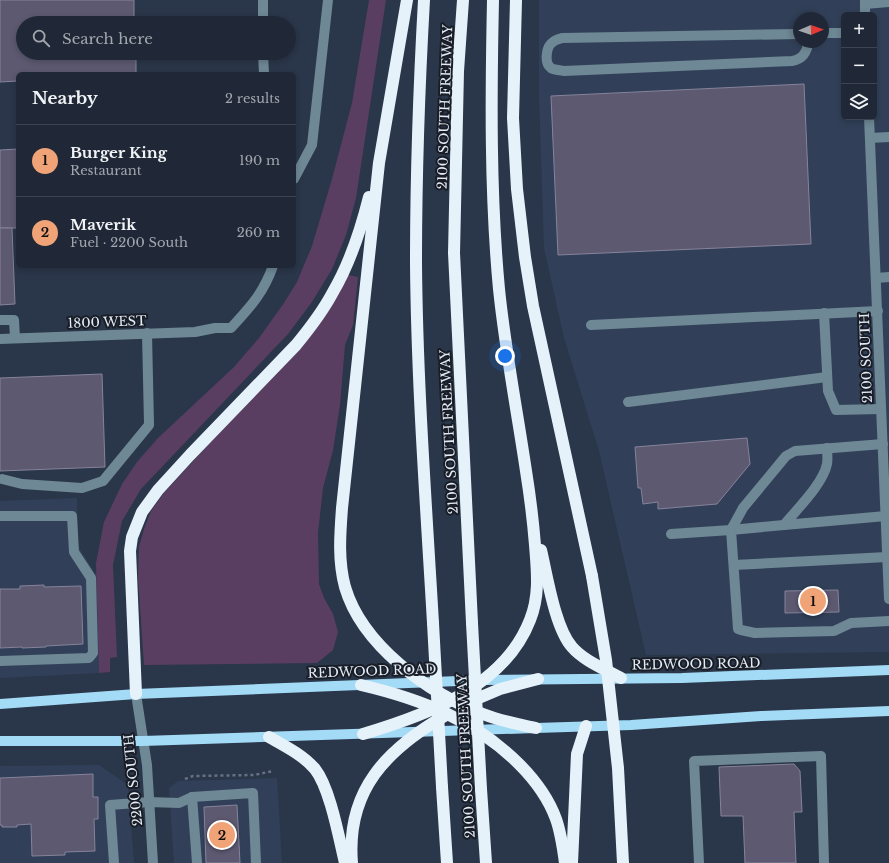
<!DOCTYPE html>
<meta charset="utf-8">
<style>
:root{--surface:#202837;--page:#28303f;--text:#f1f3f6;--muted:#a2a6ad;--line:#3d4452;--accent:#efa377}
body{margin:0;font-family:"Libre Baskerville",serif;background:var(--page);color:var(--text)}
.controls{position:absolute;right:12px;top:12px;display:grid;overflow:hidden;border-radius:6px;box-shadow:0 2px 6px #0003}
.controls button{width:36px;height:36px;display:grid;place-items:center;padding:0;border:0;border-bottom:1px solid var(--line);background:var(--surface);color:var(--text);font:20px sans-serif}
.compass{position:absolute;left:793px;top:12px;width:36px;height:36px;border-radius:50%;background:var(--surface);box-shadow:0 2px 6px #0003;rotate:88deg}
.you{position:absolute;left:505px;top:356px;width:14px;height:14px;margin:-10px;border:3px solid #fff;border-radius:50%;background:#1a73e8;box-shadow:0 0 0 6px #1a73e833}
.badge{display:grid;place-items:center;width:26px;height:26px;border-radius:50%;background:var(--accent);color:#111;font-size:13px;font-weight:700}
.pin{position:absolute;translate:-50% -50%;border:2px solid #fff;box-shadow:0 1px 4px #0006}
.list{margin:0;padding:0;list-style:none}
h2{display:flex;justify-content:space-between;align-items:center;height:52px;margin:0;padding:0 16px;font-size:17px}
h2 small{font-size:13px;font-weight:400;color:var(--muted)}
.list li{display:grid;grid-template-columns:26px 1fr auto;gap:12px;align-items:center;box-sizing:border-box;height:72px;padding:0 16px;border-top:1px solid var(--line)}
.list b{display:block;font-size:15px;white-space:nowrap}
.list p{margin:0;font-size:13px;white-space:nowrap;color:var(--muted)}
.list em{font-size:13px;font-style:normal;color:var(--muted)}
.icon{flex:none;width:22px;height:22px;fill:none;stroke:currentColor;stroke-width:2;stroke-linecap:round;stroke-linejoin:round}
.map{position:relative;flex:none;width:889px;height:863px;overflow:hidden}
.search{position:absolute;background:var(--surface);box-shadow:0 2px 6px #0003;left:16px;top:16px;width:280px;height:44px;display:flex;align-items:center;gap:10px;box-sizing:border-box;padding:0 14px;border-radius:22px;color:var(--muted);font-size:15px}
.panel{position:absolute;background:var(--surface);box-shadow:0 2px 6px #0003;left:16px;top:72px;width:280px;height:196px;border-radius:6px}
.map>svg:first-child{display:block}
.built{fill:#314058;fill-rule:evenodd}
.green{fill:#5a3e61}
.building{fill:#5c5971;stroke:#86839c}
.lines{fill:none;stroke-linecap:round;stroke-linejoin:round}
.path{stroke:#667182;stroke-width:2.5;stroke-dasharray:3 3;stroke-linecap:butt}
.minor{stroke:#6e8895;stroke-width:10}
.major{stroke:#a3daf5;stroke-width:10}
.highway{stroke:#e6f2f9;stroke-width:12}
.highway-bridge{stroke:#e6f2f9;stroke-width:12}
.labels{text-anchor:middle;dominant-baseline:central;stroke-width:4;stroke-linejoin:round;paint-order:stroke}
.street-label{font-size:13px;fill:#e3ebf7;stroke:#181d26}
</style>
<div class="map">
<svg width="889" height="863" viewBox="0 0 889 863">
<rect width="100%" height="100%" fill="#2a3649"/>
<!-- built -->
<g class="built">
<path d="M539,0H889V652L646,655L599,451L564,338L544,248L539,96ZM844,15H874V117H844ZM799,18H823V42H799Z"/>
<polygon points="77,498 78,546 97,576 99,673 0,678 0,501"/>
<polygon points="99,765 128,785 134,863 0,863 0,766"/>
<polygon points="277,778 282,863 174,863 169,788 178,781"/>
</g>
<!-- green -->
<g class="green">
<polygon points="369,0 386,0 356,198 346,235 332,269 312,302 288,334 141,489 122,521 113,565 117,657 110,658 110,672 99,673 96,563 104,522 122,484 137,462 158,438 234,367 259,338 284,303 297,282 312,246 332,179 352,103"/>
<polygon points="348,275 358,277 353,325 345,345 340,405 333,450 323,488 318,533 319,584 324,598 333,614 338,632 333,650 317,663 144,665 138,577 139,547 144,529 151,511 164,493 207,446 308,339 330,309"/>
</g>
<!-- building -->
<g class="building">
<polygon points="0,0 134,0 134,23 23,23 23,53 136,53 136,74 18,74 18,81 0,82"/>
<polygon points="804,84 811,244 558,255 551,96"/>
<polygon points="18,149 18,228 0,228 0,150"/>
<polygon points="0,228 12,228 15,304 0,305"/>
<polygon points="102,374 105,467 0,471 0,378"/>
<polygon points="747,438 750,464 717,504 658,509 658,502 643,504 641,488 638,488 635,447"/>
<polygon points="44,585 44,587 81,586 83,644 46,646 46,647 22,648 22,647 0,648 0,589 20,589 20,586"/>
<polygon points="838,590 839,612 785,613 785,591"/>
<polygon points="794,764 800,771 802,812 794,812 796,863 745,863 743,816 721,816 719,767"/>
<polygon points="93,774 93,797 98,797 98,819 94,819 95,851 65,852 65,855 32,856 31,824 17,825 17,827 2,827 2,825 0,825 0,778"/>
<polygon points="237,805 240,863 206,863 204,807"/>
</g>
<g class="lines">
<!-- path -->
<polyline class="path" points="185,779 193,776 254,775 273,771"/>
<!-- minor -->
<g class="minor">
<polyline points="263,0 263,23"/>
<polyline points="865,0 865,15"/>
<polyline points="865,4 889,2"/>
<polyline points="823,33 844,33"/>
<path d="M799,34L562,38C559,39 555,40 553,42C546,46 544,63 551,68C554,70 559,70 564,71L792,61C803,59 806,53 809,42"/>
<polyline points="263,53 264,74"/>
<polyline points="869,117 889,599"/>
<polyline points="870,138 889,137"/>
<polyline points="294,179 312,145 328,0"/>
<polyline points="876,278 889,277"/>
<polyline points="824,313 828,391 836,410 881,409"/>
<polyline points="0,320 14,320 15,338"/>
<polyline points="591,325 878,311"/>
<path d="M0,339L195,332L215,328H231C250,307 263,294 273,266"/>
<polyline points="628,402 827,377"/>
<path d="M827,448C827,453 828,459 827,464C823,484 797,509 784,525L886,516"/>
<polyline points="2,479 22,484 82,488 103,481 149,425 147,333"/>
<polyline points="0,516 72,516 74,552 91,578 93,653 89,658 0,661"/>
<polyline points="784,525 731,530 738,629 741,630 755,633 834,631 851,623 889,621"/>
<polyline points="671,534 731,530 743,508 786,456 795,451 883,444"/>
<polyline points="734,565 887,557"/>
<polyline points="136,694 147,765 153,863"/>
<polyline points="192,797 197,863"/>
<polyline points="114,863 110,805 149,802 179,803 192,797 253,793 256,863"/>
<polyline points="699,863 694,761 821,756 824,863"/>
</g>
<!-- major -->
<g class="major">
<polyline points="0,704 136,694 483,680 682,678 889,670"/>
<polyline points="0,741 143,741 536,728 631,725 761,716 889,711"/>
</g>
<!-- highway -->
<g class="highway">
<path d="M407,0L379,163L342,508C340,535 338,561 345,587C362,645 428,693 483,714C500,721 518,724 536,728"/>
<path d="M424,0C419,88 416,175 416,263C417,383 426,503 433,623"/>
<polyline points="463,0 458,71 454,253 472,623"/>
<polyline points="516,0 513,118 517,189 525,257 533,306 592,576"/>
<path d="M541,550C547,575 555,628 572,647C584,661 605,669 621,678"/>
<path d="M361,685C421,699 475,720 519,764C535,780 548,797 556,819C561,833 563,848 565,863"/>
<path d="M136,694L130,551L132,537L142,512L158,490L190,455L296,345C310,328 323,311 333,292C350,263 361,229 369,197"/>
<polyline points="467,703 500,689 538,679"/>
<path d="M363,734C427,715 504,687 530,620C540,595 537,571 535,545C533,520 530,496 526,471C517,410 505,349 499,289C490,193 491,96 493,0"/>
<path d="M269,737C285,746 303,755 315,769C330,788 339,838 345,863"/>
<polyline points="442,787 447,863"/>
<polyline points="481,789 486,863"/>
<path d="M352,863C346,790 387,749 446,715"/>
<polyline points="572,863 577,754 586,726"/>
</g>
<!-- highway-bridge -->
<g class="highway-bridge">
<polyline points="592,576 606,660 618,768 623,863"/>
<polyline points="433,623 442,787"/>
<polyline points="472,623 481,789"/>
</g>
</g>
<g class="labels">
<!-- street labels -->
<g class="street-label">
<text transform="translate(445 107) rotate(-88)">2100 SOUTH FREEWAY</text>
<text transform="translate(107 322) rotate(-2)">1800 WEST</text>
<text transform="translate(866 358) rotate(-92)">2100 SOUTH</text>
<text transform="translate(449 432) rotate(-93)">2100 SOUTH FREEWAY</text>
<text transform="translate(696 664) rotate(-1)">REDWOOD ROAD</text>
<text transform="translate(372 671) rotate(-2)">REDWOOD ROAD</text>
<text transform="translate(466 756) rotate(-93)">2100 SOUTH FREEWAY</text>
<text transform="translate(133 780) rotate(-96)">2200 SOUTH</text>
</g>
</g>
</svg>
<div class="controls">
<button>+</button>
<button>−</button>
<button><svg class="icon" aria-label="layers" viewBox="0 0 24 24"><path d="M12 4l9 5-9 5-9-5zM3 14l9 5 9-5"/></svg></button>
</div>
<svg class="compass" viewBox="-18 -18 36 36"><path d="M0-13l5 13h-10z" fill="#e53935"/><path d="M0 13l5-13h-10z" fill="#a2a6ad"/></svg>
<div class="you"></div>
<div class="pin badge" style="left:813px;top:601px">1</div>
<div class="pin badge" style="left:222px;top:835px">2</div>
<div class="search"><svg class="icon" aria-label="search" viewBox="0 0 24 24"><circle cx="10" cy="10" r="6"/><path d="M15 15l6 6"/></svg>Search here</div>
<section class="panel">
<h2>Nearby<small>2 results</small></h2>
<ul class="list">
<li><span class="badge">1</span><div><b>Burger King</b><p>Restaurant</p></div><em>190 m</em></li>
<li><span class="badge">2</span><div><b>Maverik</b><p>Fuel · 2200 South</p></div><em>260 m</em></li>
</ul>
</section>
</div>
